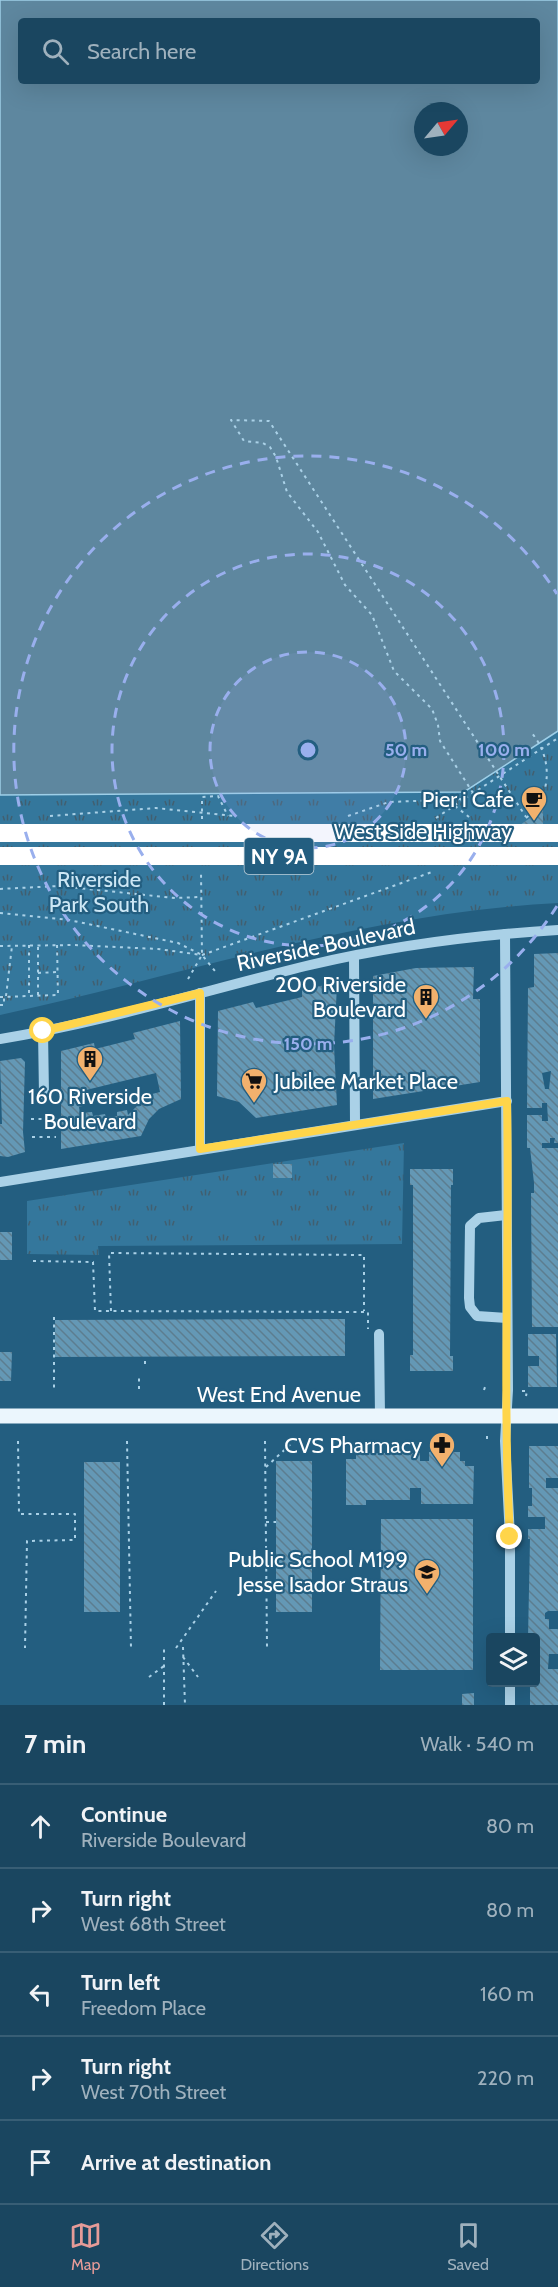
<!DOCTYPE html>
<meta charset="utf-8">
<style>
:root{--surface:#1a4660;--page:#275069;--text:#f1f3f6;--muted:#9fb1bd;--line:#385e75;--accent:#e69b98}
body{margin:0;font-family:Cabin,sans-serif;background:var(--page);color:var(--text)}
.controls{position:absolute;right:18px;bottom:18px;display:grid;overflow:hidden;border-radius:6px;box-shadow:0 6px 24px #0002}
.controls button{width:54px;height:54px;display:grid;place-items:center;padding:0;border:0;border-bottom:2px solid var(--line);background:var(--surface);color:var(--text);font:30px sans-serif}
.compass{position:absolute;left:414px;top:102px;width:54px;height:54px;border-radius:50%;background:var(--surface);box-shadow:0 6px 24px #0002;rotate:61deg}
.stop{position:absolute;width:18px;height:18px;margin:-14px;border:4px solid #ffd54a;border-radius:50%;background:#fff}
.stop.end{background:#ffd54a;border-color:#fff;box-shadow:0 2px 6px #0008}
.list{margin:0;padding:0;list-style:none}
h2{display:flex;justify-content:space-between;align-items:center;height:78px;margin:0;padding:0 24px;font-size:26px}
h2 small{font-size:20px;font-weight:400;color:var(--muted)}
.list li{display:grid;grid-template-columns:39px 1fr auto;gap:18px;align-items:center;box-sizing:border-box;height:84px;padding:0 24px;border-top:2px solid var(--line)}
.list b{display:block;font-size:22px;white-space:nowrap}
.list p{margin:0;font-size:20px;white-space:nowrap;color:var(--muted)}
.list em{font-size:20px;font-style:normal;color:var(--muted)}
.icon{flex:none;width:33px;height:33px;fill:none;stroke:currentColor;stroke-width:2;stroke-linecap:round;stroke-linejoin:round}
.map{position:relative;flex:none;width:558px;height:1705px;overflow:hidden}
.search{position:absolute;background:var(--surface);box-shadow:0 6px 24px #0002;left:18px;right:18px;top:18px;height:66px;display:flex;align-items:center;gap:15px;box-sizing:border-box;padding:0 21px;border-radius:6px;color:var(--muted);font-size:22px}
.sheet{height:498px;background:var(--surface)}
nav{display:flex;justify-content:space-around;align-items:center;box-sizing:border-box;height:84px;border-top:2px solid var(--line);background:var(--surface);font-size:16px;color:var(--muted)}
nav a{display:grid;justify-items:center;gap:3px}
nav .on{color:var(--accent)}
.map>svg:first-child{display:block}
.grass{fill:url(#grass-tufts)}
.pitch{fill:#34779c}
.water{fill:#5e879f;stroke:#9ecfe8;stroke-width:1.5;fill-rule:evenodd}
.building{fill:url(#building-back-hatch);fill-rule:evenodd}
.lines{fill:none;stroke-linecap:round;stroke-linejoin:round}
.path{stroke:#aad1e7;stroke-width:2;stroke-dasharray:3 4.5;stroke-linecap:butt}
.minor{stroke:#aad1e7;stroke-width:10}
.major{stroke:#ebf6fd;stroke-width:15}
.highway-bridge{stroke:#fff;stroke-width:18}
.route{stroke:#ffd54a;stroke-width:8}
.ring{fill:none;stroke:#99afed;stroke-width:3;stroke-dasharray:10 8}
.labels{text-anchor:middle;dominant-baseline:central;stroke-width:4.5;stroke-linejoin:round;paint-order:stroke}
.shield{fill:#235e80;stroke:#bdcfd9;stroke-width:1.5}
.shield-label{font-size:21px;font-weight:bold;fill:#fff}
.poi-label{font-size:22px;fill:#fff;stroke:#235e80;text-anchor:end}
.street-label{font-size:22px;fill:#fff;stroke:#235e80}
.park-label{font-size:22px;fill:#cde7f5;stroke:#235e80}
.centre{fill:#99afed;stroke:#235e80;stroke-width:3}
.ring-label{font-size:18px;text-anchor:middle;font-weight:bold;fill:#99afed;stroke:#235e80;stroke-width:4.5;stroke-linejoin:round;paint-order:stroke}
</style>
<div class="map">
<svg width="558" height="1705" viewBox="0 0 558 1705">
<defs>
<pattern id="grass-tufts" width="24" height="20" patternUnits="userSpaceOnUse" patternTransform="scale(1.5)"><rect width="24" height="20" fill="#34779c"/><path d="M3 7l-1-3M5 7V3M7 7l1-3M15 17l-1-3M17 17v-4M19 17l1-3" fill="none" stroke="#415f70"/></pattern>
<pattern id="building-back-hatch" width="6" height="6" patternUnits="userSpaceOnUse" patternTransform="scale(1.5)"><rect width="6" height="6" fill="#6498b5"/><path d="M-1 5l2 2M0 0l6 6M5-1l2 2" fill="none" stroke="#5c7d90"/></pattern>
</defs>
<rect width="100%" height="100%" fill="#235e80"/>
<!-- grass -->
<g class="grass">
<path d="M558,731V903C367,913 186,974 0,1015V795L436,741L498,770Z"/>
<polygon points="404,1143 402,1244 98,1246 99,1255 27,1254 27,1201"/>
</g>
<!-- pitch -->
<rect class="pitch" x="198" y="1199" width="74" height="27"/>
<!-- water -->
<path class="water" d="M0,0H558V731L464,792L0,795ZM21,21H537V81H21ZM423,111H459V147H423Z"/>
<!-- building -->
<g class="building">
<polygon points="543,809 543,837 520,825"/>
<path d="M558,953V1143H554L555,1138H550V1143H542V1148H558V1327H532L531,1193H534V1183L530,1148H527V1115H542V1121H548L547,1103H542V1108H527L528,988L534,987V954ZM551,1071L549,1089H545L542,1073Z"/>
<polygon points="474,967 473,999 480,999 480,1082 373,1099 373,976 416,968"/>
<polygon points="334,983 337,985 334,1046 337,1105 256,1118 239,1102 217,1096 218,1011 253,1002 256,1008 302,997 302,990"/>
<path d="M180,1021L181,1099L159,1109L149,1119L141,1136L61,1149V1051L94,1043L95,1049L135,1039L133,1033ZM156,1073L160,1092L148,1095L128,1115L127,1110L117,1112V1116L106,1117L105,1114L93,1116L92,1112L80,1113L79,1107L86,1105L82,1091Z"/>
<polygon points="21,1058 25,1062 23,1132 25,1152 8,1157 0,1156 0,1124 2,1124 0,1061"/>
<rect x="273" y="1164" width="19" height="14"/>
<polygon points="410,1169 453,1169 453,1185 451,1185 450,1356 453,1356 453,1371 410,1371 410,1355 413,1355 413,1185 410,1185"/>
<rect x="0" y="1232" width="12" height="28"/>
<polygon points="345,1319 345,1356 55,1357 55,1320"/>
<polygon points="528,1334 556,1334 557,1387 528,1387 528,1366 539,1366 539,1356 528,1356"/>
<polygon points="0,1352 12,1352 11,1381 0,1381"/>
<polygon points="529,1446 558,1446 558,1478 546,1478 546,1488 558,1488 558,1611 548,1611 545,1613 545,1619 549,1619 549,1629 558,1629 558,1654 549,1654 548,1669 558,1669 558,1705 530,1705 530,1683 536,1683 536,1638 528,1638 530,1539 528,1539 528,1529 545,1529 545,1517 528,1517 528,1506 532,1506 532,1488 529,1488"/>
<polygon points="429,1452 460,1452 460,1461 465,1461 465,1466 474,1466 473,1504 421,1504 421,1488 410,1488 410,1500 366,1500 366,1505 346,1505 346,1459 356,1459 356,1453 420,1453 420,1461 429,1461"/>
<rect x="276" y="1461" width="36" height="151"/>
<rect x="84" y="1462" width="36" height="150"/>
<polygon points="381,1519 473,1519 473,1670 380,1670"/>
<polygon points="474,1693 474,1705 462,1705 462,1694"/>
</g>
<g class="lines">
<!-- path -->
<g class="path">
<polyline points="473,793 440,741 438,725 432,709 394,671 372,615 345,585 318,532 287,492 276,457 270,447 263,443 244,441 231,420 269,421 526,817"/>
<polyline points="455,806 469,817"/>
<polyline points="50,816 156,808 235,816"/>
<polyline points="348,816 389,802 464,799 558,738"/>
<polyline points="436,818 464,799"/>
<path d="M526,818C553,796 553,756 530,731"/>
<polyline points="202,819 202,797 218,796 228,816"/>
<polyline points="0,889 58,886 175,898 200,897"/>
<polyline points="0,913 69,920 178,943 202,955 215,971"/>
<polyline points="29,945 29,993"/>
<polyline points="0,946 73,945 158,949 202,955 432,872"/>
<polyline points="38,973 58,972"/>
<polyline points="188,979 202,955 201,872"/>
<polyline points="38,995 38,945"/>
<polyline points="6,996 12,946"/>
<polyline points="0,997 58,995 57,944"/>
<polyline points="0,1005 4,1005 4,997"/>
<polyline points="31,1119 57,1119"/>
<polyline points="32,1137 56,1137"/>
<polyline points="33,1261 93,1262 95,1311 368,1312 368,1329"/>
<polyline points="111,1311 109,1253 364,1255 364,1311"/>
<polyline points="54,1317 54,1389"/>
<polyline points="145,1364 145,1357"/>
<polyline points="139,1389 139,1377"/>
<polyline points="484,1390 485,1387 489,1388"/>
<polyline points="522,1391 527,1391 526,1396"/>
<polyline points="487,1436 487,1442"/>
<polyline points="18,1441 19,1514 75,1514 75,1540 27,1541 25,1648"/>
<polyline points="127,1441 131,1648"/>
<polyline points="265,1441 267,1647"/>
<polyline points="266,1467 294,1441"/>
<polyline points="266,1522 276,1522"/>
<polyline points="183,1647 185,1705"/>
<polyline points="176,1648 216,1591"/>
<polyline points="183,1657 198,1677"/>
<polyline points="149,1677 164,1666"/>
<polyline points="164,1705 164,1647"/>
</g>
<!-- minor -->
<g class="minor">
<polyline points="505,934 508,1390 505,1441 510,1537 510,1638"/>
<polyline points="354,956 355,1124"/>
<polyline points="43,1031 44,1095"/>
<path d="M0,1039C105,1022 207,990 310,965C391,946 475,935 558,930"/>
<polyline points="200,1149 200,993"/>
<polyline points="0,1182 507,1101"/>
<polyline points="506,1215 479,1218 470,1226 469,1298 470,1307 477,1316 507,1318"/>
<polyline points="379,1334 380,1416"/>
<polyline points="510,1682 510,1705"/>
</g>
<!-- major -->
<polyline class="major" points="0,1416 558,1416"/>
<!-- highway-bridge -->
<g class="highway-bridge">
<polyline points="0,833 558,833"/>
<polyline points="0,856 558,856"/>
</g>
</g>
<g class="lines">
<!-- route -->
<path class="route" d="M43,1031L200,993V1149L507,1101C510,1247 502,1392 510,1537"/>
</g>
<!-- distance rings -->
<circle cx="308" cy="750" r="98" fill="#99afed" fill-opacity=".12"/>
<g class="ring">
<circle cx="308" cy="750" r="98"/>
<circle cx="308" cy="750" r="196"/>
<path d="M557 906A294 294 0 1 1 557 594"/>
</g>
<!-- icons -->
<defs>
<g id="cafe-pin" transform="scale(1.35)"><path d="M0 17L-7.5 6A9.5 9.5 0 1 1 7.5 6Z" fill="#f2b16d" stroke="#235e80"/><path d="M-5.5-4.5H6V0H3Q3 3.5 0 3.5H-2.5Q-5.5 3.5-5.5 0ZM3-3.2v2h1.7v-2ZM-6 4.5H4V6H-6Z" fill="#111"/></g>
<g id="building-pin" transform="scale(1.35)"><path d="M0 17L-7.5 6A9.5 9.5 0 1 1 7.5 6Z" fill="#f2b16d" stroke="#235e80"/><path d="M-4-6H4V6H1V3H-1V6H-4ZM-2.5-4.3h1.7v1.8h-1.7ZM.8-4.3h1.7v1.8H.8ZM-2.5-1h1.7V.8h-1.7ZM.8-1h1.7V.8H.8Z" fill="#111"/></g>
<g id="supermarket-pin" transform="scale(1.35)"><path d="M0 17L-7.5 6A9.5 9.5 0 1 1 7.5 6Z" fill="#f2b16d" stroke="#235e80"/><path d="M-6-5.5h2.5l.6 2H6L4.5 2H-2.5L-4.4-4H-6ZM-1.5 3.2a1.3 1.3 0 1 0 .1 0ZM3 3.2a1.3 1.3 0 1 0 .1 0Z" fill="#111"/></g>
<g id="pharmacy-pin" transform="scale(1.35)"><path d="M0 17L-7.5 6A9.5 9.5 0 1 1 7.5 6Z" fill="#f2b16d" stroke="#235e80"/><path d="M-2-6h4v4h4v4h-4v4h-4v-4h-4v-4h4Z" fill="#111"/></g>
<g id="school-pin" transform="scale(1.35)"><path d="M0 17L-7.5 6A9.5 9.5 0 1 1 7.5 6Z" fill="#f2b16d" stroke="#235e80"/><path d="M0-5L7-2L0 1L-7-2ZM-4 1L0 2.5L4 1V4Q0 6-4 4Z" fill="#111"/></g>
</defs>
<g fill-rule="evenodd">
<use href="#cafe-pin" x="534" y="799"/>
<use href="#building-pin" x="426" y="997"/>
<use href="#building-pin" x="90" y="1059"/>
<use href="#supermarket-pin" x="254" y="1081"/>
<use href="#pharmacy-pin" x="442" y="1445"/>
<use href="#school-pin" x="427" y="1572"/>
</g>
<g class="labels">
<!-- shield labels -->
<rect class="shield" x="244.5" y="838" width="69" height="36" rx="4.5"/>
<g class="shield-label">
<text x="279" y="856">NY 9A</text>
</g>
<!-- poi labels -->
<g class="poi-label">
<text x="514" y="799">Pier i Cafe</text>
<text x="406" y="984">200 Riverside<tspan x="406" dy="25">Boulevard</tspan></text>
<text x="274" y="1081" text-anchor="start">Jubilee Market Place</text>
<text x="90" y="1096" text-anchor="middle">160 Riverside<tspan x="90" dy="25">Boulevard</tspan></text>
<text x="422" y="1445">CVS Pharmacy</text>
<text x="408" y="1559">Public School M199<tspan x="408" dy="25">Jesse Isador Straus</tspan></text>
</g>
<!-- street labels -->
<g class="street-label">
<text x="423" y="831">West Side Highway</text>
<text transform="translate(326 945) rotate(-12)">Riverside Boulevard</text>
<text x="279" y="1394">West End Avenue</text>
</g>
<!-- park labels -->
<g class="park-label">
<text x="99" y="879">Riverside<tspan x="99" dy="25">Park South</tspan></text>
</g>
</g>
<circle cx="308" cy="750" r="9" class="centre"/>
<g class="ring-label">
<text x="406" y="756">50 m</text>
<text x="504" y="756">100 m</text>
<text x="308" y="1050">150 m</text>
</g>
</svg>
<div class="controls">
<button><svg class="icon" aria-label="layers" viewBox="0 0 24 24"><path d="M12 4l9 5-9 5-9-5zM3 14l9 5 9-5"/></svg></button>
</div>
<svg class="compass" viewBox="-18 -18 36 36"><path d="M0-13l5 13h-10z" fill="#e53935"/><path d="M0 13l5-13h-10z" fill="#9fb1bd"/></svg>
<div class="stop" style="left:43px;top:1031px"></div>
<div class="stop end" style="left:510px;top:1537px"></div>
<div class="search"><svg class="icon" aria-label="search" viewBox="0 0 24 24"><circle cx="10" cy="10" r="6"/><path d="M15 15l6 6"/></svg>Search here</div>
</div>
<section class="sheet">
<h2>7 min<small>Walk · 540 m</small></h2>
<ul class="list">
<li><svg class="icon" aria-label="ahead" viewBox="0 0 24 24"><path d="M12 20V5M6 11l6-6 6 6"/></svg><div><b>Continue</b><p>Riverside Boulevard</p></div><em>80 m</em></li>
<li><svg class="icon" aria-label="right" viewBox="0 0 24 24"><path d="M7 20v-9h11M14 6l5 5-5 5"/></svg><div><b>Turn right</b><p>West 68th Street</p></div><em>80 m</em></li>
<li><svg class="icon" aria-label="left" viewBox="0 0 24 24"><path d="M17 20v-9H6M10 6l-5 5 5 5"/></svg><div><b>Turn left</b><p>Freedom Place</p></div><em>160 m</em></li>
<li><svg class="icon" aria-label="right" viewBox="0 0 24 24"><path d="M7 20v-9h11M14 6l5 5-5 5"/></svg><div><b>Turn right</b><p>West 70th Street</p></div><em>220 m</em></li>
<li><svg class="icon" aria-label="arrive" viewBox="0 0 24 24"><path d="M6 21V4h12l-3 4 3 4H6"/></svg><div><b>Arrive at destination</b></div></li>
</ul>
</section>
<nav>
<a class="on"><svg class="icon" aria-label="map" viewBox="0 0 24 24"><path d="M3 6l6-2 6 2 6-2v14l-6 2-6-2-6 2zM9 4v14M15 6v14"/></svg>Map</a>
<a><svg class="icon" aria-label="directions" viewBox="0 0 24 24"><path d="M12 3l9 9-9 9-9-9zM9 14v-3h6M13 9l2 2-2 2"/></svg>Directions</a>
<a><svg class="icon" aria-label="saved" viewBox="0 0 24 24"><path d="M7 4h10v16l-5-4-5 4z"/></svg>Saved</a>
</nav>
